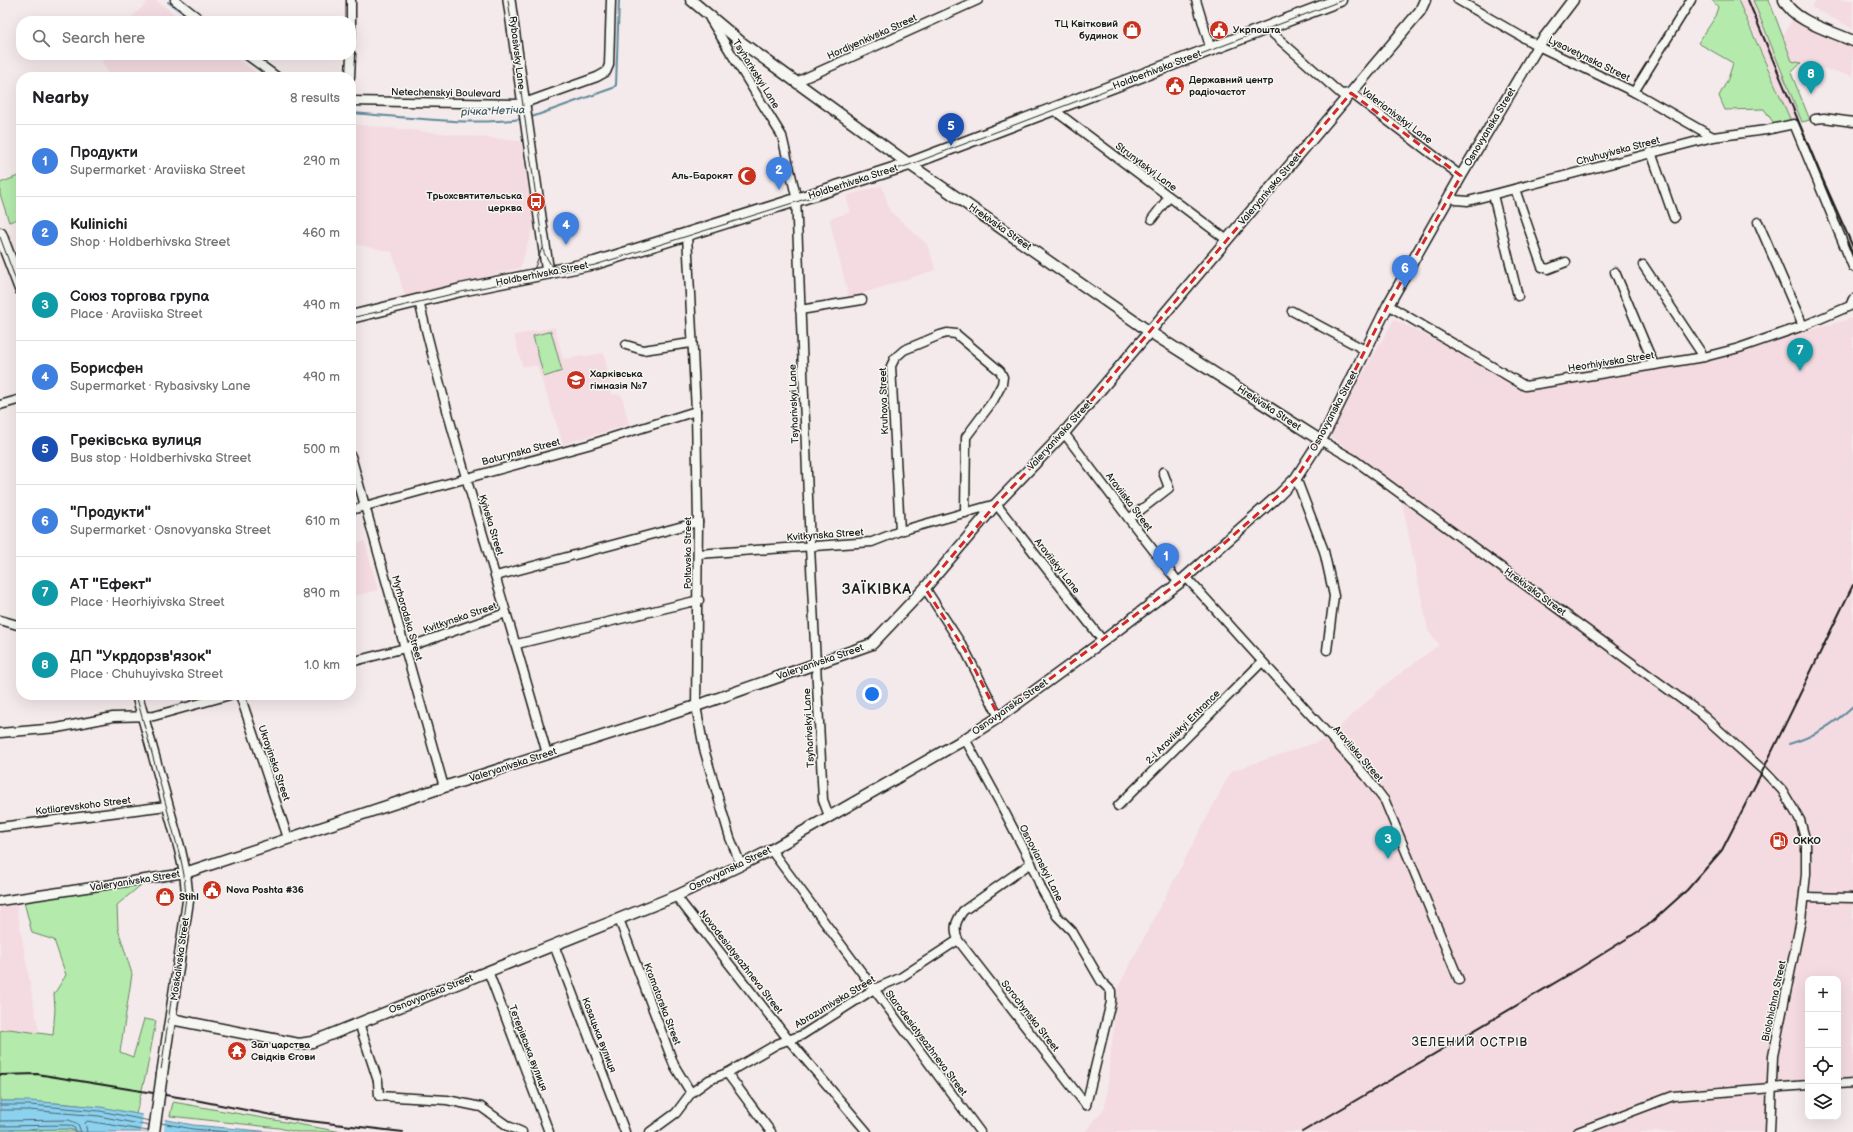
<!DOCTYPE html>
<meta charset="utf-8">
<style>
:root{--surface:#fff;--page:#f6f6f6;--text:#202124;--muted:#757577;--line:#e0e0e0;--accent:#c8321e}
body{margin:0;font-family:"Balsamiq Sans",sans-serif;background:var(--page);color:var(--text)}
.controls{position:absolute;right:12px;bottom:12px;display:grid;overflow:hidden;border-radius:8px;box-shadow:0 4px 16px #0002}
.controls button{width:36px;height:36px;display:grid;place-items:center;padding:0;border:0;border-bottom:1px solid var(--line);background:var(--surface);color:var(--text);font:20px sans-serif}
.you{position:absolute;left:872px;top:694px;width:14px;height:14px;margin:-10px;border:3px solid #fff;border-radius:50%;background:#1a73e8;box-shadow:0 0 0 6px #1a73e833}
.badge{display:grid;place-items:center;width:26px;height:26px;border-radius:50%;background:var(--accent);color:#fff;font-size:13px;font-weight:700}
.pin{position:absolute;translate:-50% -33px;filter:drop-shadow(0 1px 2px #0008)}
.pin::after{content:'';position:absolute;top:21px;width:14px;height:12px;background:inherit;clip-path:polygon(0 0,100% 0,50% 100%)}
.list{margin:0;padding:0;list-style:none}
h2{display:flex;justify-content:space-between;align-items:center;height:52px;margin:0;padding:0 16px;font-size:17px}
h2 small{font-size:13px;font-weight:400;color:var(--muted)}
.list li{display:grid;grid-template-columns:26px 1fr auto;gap:12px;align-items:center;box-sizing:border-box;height:72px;padding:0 16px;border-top:1px solid var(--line)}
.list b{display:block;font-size:15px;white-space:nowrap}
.list p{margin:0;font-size:13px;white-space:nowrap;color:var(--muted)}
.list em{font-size:13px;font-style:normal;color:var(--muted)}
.icon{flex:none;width:22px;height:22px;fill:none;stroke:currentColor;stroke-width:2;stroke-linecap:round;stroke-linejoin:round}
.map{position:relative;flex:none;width:1853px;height:1132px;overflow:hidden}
.search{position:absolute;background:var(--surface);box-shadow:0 4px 16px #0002;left:16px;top:16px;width:340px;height:44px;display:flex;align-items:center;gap:10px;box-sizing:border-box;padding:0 14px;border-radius:16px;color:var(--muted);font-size:15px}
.panel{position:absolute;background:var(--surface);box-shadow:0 4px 16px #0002;left:16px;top:72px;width:340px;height:628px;border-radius:16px}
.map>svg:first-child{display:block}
.built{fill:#f4dbe2}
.green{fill:#b4eaac;stroke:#688364}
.water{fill:#8cd1ee;stroke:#5f899a}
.pier{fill:#f5eaeb}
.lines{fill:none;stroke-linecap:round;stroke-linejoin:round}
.shore{stroke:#496470;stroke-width:1}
.stream{stroke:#5f899a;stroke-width:2}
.minor-casing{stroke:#1c1c1c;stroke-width:11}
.tertiary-casing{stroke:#1c1c1c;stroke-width:13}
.secondary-casing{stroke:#1c1c1c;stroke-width:14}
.primary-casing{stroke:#1c1c1c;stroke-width:15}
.minor{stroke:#f6f6f2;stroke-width:8}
.tertiary{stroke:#f6f6f2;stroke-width:10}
.secondary{stroke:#f6f6f2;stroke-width:11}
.primary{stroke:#f6f6f2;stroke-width:12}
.tram{stroke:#1c1c1c;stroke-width:1}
.rail{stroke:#1c1c1c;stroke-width:2}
.tertiary-bridge-casing{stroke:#1c1c1c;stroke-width:13;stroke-linecap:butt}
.tertiary-bridge{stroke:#f6f6f2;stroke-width:10}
.marked{fill:none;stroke:#d62828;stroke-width:3;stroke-dasharray:8 5;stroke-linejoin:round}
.labels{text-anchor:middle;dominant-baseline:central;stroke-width:3;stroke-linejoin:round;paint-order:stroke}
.poi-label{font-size:10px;font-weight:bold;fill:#1c1c1c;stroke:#f6f6f2;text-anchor:start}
.street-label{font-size:10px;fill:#1c1c1c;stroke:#f6f6f2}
.water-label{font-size:11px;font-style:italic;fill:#435b66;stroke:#f6f6f2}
.quarter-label{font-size:12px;letter-spacing:1px;fill:#1c1c1c;stroke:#f6f6f2}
.district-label{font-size:14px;font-weight:bold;letter-spacing:1px;fill:#1c1c1c;stroke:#f6f6f2}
</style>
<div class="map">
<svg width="1853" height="1132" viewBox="0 0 1853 1132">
<rect width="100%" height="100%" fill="#f5eaeb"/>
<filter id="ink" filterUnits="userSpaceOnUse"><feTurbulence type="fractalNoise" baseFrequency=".025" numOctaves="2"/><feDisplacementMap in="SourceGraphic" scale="8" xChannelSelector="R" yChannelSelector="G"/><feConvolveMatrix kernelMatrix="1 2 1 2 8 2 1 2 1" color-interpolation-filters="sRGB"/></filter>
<g filter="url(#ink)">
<!-- built -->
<g class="built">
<polygon points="149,0 155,0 184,21 128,21"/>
<polygon points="1738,0 1753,0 1800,117 1791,121 1754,32"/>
<polygon points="1816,0 1853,0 1853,29 1811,7"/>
<polygon points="1793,17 1853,43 1853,76 1792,61 1782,38"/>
<polygon points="99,55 232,55 263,77 110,77"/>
<polygon points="351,124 521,141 534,225 520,268 405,297 392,252 351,243"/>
<polygon points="882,185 890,211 927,244 936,270 849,298 829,219 850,212 846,196"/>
<polygon points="1853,318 1853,1083 1838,1084 1838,979 1808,979 1808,1085 1770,1088 1770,1132 1085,1132 1105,1107 1118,987 1231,771 1326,739 1388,682 1439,645 1428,631 1399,488 1328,434 1394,319 1525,386 1705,360"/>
<polygon points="555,327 563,359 604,353 612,394 622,395 629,425 563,444 537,366 522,366 514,335"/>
<polygon points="365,541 378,590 351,597 351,545"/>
<polygon points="16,904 39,1032 0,1037 0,907"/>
</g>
<!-- green -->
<g class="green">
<polygon points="1712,0 1738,0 1791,121 1775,125 1764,109 1725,110 1719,96 1728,79 1733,63 1698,43 1714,19 1718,7"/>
<polygon points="1753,0 1769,0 1792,61 1801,63 1791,73 1810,120 1802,122"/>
<polygon points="21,175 21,218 9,222 0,194 0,183"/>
<polygon points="551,331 562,371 544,377 533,336"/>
<path d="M106,885H141L117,905L118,929L132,974L120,1052L133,1057L144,1019L156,1021L147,1069L136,1114C91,1105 46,1101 0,1101V1031L9,1029L53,1035L55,1009L54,994L66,975L54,940L32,933L23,898Z"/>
<polygon points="173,1102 342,1132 296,1132 279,1128 170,1116"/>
<polygon points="5,1129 68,1129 81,1132 0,1132 0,1130"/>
</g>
<!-- water -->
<polygon class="water" points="0,1101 30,1101 101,1107 193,1125 272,1132 81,1132 68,1129 0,1130"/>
<!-- pier -->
<polygon class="pier" points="143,1113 165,1117 164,1132 141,1132"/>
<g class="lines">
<!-- shore -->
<g class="shore">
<polyline points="0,1105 30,1105 100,1111 150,1121"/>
<polyline points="0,1110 29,1110 99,1116 149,1126"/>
<polyline points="0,1121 69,1120 78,1124 81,1132"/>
<polyline points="161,1123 193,1129 228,1132"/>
<polyline points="0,1126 68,1125 74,1127 76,1132"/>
<polyline points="87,1132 85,1123 87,1121 148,1131"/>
</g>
<!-- stream -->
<g class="stream">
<polyline points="168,2 194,21"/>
<polyline points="241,55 246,59"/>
<path d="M351,113C407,117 466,126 522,119"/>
<polyline points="529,118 613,88 616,85 619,0"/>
<path d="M1789,744C1814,737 1834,724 1853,706"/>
</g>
<!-- minor casing -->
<g class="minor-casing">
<g id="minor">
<polyline points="175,0 202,21"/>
<polyline points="1196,0 1211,50"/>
<polyline points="1458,0 1538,46 1634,92 1713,137"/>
<polyline points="710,19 782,136 796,196 810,547 823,800 829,816"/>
<polyline points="1269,27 1271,32 1341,94 1351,93 1461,176"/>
<polyline points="351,36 351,0"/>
<polyline points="247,55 277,77"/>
<polyline points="350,77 351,55"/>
<polyline points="796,82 978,0"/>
<polyline points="1634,92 1691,0"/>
<polyline points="351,101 516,104 530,101 597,77 606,72 609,65 611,0"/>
<polyline points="1056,108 1058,113 1227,240"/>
<polyline points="1815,119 1824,118 1853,122"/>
<polyline points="1651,152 1674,218"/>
<polyline points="1515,189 1542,267 1548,269 1566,262"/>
<polyline points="1493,195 1518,296"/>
<polyline points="1450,196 1456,200 1468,201 1713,137 1766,130 1794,124 1853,267"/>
<polyline points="1152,219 1169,197"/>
<polyline points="1758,222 1803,326"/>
<polyline points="687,235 696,411 698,522 696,706 704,749 730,838 741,865"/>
<polyline points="1643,265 1704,357"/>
<polyline points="1615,272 1654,365"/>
<path d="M419,301C455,453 505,602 547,754"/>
<polyline points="1388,305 1525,386 1704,357 1739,348 1803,326 1850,306 1853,299"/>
<polyline points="800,310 862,300"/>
<polyline points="1292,311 1365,350"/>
<polyline points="626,345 643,350 691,343"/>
<polyline points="0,405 21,399"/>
<polyline points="1064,433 1129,519 1179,583"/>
<polyline points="1320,440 1353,459 1699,712 1763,770 1782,790 1800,820 1806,842 1806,874 1801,920 1773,1056 1770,1132"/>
<polyline points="351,456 444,787"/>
<polyline points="1296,478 1324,551 1334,596 1327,650"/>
<polyline points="351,510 588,445 696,411"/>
<polyline points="1129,519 1169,488 1163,472"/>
<polyline points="900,531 891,366 895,358 904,350 940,335 947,333 956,334 1000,371 1003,377 1002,384 993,401 966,437 965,513"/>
<polyline points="698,554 872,542 900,531 996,504 1103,641"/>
<polyline points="496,576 698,522"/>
<polyline points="1186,577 1366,776 1385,801 1459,980"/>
<polyline points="925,588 965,650 999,717"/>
<polyline points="0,620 21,626"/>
<polyline points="517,644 699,600"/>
<polyline points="351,662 405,648 506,613"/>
<polyline points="240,695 288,838"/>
<polyline points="0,733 57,728 113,717 154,716 230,695"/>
<polyline points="965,739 999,801 1031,863 1042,890 1057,916 1072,931 1101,981 1111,991 1111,1002 1086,1105"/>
<polyline points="1118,806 1262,662"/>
<polyline points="0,827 167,806"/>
<polyline points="771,850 980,1132"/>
<polyline points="676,896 788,1039 867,1132"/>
<polyline points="1804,897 1853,898"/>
<polyline points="0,901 185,873"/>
<polyline points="619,919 674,1065 691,1093"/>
<polyline points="958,940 1086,1105"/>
<polyline points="554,945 625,1132"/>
<polyline points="488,971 549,1132"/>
<polyline points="359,1023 378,1081 379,1096 447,1100 481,1107 508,1126 522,1132"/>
<polyline points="727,1073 771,1132"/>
<polyline points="1838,1084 1853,1083"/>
<path d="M650,1132L676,1113L691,1093L709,1080L727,1073L777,1044L802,1035L874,989L900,978L958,940C953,928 956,921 963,911L1031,863"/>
<polyline points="1578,1132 1673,1096 1808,1085"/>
</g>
</g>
<!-- tertiary casing -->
<g class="tertiary-casing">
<g id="tertiary">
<polyline points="691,0 741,42 909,164 1150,332 1320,440"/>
<path d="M1784,0C1794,22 1832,31 1853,41"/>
<polyline points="137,695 180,850 185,873 188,901 162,1074"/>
<polyline points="185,873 444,787 696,706 872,644 925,588 996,504 1064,433 1420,11 1425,0"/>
<polyline points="171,1019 299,1044 312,1042 676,896 741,865 771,850 965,739 999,717 1103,641 1179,583 1279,495 1296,478 1325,433 1388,305 1461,176 1538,46 1573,0"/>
</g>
</g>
<!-- secondary casing -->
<g class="secondary-casing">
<polyline id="secondary" points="509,0 548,273"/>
</g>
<!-- primary casing -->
<g class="primary-casing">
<g id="primary">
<polyline points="0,234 21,289"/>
<polyline points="351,317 461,290 595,263 796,200 909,164 1340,0"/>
</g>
</g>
<!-- minor -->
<use href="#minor" class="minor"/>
<!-- tertiary -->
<use href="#tertiary" class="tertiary"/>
<!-- secondary -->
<use href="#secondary" class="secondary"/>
<!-- primary -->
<use href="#primary" class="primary"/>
<!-- tram -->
<g class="tram">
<polyline points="508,0 544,253 551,265 564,270"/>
<polyline points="0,237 21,294"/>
<polyline points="525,279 535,267 542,248"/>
<polyline points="351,318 461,292 595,265 796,202 909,165 1343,0"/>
<polyline points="136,695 181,860 184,875 186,898 152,1132"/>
</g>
<!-- rail -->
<g class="rail">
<polyline points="1748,0 1823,180 1853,247"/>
<polyline points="1847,242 1853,257"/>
<polyline points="0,1075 37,1074 190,1099 292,1119 403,1132"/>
<polyline points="1302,1132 1580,968 1647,926 1687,890 1722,850 1763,770 1853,585"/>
</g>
<!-- tertiary-bridge casing -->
<g class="tertiary-bridge-casing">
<polyline id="tertiary-bridge" points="154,1132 162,1074"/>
</g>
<!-- tertiary-bridge -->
<use href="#tertiary-bridge" class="tertiary-bridge"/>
</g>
</g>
<!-- marked area -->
<path class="marked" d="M1351,93L1461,176L1388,305L1316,447L1296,478L1279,495L1186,577L999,717L965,650L925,588L996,504L1064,433Z"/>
<!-- icons -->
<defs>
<g id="shop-disc" transform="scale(1)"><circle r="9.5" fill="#c8321e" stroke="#f6f6f2"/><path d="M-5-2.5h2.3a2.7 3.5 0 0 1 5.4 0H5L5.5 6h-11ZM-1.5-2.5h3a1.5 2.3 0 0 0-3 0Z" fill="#fff"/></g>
<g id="civic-disc" transform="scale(1)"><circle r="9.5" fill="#c8321e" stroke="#f6f6f2"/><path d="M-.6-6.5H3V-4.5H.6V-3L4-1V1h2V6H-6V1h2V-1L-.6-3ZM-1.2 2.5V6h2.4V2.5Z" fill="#fff"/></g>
<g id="mosque-disc" transform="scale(1)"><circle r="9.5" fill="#c8321e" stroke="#f6f6f2"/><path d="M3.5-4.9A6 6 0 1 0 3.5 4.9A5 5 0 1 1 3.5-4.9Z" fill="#fff"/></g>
<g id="bus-disc" transform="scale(1)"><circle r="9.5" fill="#c8321e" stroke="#f6f6f2"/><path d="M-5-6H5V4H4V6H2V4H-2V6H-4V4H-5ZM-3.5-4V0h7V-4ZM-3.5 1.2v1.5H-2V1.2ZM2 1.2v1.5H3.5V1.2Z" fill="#fff"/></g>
<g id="school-disc" transform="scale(1)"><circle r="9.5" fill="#c8321e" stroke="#f6f6f2"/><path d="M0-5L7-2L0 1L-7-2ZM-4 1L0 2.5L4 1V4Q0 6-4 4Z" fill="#fff"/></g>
<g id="fuel-disc" transform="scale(1)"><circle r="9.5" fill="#c8321e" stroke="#f6f6f2"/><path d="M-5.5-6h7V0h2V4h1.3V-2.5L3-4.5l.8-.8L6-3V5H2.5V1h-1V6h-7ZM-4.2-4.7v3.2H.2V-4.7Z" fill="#fff"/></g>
<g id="temple-disc" transform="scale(1)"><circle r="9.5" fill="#c8321e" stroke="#f6f6f2"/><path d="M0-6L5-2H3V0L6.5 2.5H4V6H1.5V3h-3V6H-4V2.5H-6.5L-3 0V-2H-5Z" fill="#fff"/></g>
</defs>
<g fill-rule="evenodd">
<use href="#shop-disc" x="1132" y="30"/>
<use href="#civic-disc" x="1219" y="30"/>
<use href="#civic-disc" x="1175" y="86"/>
<use href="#mosque-disc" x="747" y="176"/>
<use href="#bus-disc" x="536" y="202"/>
<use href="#school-disc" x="576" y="380"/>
<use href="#fuel-disc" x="1779" y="841"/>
<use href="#civic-disc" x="212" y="890"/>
<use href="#shop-disc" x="165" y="897"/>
<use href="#temple-disc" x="237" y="1051"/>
</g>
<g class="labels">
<!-- poi labels -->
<g class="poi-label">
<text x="1118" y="24" text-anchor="end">ТЦ Квітковий<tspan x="1118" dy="12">будинок</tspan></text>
<text x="1233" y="30">Укрпошта</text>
<text x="1189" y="80">Державний центр<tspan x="1189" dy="12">радіочастот</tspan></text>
<text x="733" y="176" text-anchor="end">Аль-Барокят</text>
<text x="522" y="196" text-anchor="end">Трьохсвятительська<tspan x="522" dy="12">церква</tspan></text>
<text x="590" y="374">Харківська<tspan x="590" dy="12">гімназія №7</tspan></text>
<text x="1793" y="841">OKKO</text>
<text x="226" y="890">Nova Poshta #36</text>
<text x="179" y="897">Stihl</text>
<text x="251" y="1045">Зал царства<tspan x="251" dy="12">Свідків Єгови</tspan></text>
</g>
<!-- street labels -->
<g class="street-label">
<text transform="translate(872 37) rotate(-24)">Hordiyenkivska Street</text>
<text transform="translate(517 53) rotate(83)">Rybasivsky Lane</text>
<text transform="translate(1589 59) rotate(26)">Lysavetynska Street</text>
<text transform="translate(1157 70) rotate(-21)">Holdberhivska Street</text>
<text transform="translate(756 74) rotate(58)">Tsyharivskyi Lane</text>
<text transform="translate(446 93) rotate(1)">Netechenskyi Boulevard</text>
<text transform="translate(1397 116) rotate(37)">Valerianivskyi Lane</text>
<text transform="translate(1490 127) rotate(-59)">Osnovyanska Street</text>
<text transform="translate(1618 151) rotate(-15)">Chuhuyivska Street</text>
<text transform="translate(1146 167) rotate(37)">Strunytskyi Lane</text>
<text transform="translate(853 182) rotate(-18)">Holdberhivska Street</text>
<text transform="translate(1270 189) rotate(-50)">Valeryanivska Street</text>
<text transform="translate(1000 227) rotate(35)">Hrekivska Street</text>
<text transform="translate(542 274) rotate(-11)">Holdberhivska Street</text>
<text transform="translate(1611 362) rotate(-9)">Heorhiyivska Street</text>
<text transform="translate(884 401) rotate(-92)">Kruhova Street</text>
<text transform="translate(794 404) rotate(-92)">Tsyharivskyi Lane</text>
<text transform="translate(1269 408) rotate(33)">Hrekivska Street</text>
<text transform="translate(1334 411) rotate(-62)">Osnovyanska Street</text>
<text transform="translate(1060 435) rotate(-48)">Valeryanivska Street</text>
<text transform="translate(521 452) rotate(-15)">Baturynska Street</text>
<text transform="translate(1129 502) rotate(53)">Araviiska Street</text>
<text transform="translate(491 525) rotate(73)">Kyivska Street</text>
<text transform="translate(825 535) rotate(-4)">Kvitkynska Street</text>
<text transform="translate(688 553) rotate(-90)">Poltavska Street</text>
<text transform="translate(1057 566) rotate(52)">Araviiskyi Lane</text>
<text transform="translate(1535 592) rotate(36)">Hrekivska Street</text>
<text transform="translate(407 618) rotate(74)">Myrhorodska Street</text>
<text transform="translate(460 618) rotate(-19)">Kvitkynska Street</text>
<text transform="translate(820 662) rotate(-19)">Valeryanivska Street</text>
<text transform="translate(1010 707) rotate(-35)">Osnovyanska Street</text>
<text transform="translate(1183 727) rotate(-45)">2-i Araviiskyi Entrance</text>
<text transform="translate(809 728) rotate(-93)">Tsyharivskyi Lane</text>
<text transform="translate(1358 754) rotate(49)">Araviiska Street</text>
<text transform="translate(274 763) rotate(71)">Ukrayinska Street</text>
<text transform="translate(513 765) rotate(-18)">Valeryanivska Street</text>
<text transform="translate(83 806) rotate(-7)">Kotliarevskoho Street</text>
<text transform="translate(1041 863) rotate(63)">Osnovianskyi Lane</text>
<text transform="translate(730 869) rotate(-26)">Osnovyanska Street</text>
<text transform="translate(135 881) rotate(-9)">Valeryanivska Street</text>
<text transform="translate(180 959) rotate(-82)">Moskalivska Street</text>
<text transform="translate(741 962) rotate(52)">Novodesiatysazhneva Street</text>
<text transform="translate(431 994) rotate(-22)">Osnovyanska Street</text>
<text transform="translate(1774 1001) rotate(-78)">Biolohichna Street</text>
<text transform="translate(835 1002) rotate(-31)">Abrazumivska Street</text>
<text transform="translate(662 1004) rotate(69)">Kramatorska Street</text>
<text transform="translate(1030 1016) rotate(52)">Sorochynska Street</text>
<text transform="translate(599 1035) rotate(69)">Козацька вулиця</text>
<text transform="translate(926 1043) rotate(53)">Starodesiatysazhneva Street</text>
<text transform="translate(528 1048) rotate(69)">Тетерівська вулиця</text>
</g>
<!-- water labels -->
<g class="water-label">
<text transform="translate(493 111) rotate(-2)">річка Нетіча</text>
</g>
<!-- quarter labels -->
<g class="quarter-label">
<text x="1470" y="1042">ЗЕЛЕНИЙ ОСТРІВ</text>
</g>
<!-- district labels -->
<g class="district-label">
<text x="877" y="589">ЗАЇКІВКА</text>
</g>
</g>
</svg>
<div class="controls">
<button>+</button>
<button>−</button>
<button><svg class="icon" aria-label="locate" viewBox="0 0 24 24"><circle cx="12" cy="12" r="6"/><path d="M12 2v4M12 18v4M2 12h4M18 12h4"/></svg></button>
<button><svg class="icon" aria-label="layers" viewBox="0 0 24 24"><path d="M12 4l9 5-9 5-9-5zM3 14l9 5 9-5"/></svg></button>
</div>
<div class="you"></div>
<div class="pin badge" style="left:1166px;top:576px;background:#3f7fe0">1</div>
<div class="pin badge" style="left:779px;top:190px;background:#3f7fe0">2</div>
<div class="pin badge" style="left:1388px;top:859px;background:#0f9aa8">3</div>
<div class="pin badge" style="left:566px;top:245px;background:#3f7fe0">4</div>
<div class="pin badge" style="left:951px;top:146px;background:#1a4fb4">5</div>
<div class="pin badge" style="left:1405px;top:288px;background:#3f7fe0">6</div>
<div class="pin badge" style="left:1800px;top:371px;background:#0f9aa8">7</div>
<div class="pin badge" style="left:1811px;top:94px;background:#0f9aa8">8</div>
<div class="search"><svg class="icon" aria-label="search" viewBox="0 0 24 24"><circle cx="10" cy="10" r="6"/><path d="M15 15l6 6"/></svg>Search here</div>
<section class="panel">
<h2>Nearby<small>8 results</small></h2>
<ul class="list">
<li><span class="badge" style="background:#3f7fe0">1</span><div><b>Продукти</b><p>Supermarket · Araviiska Street</p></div><em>290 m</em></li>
<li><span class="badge" style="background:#3f7fe0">2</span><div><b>Kulinichi</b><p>Shop · Holdberhivska Street</p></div><em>460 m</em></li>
<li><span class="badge" style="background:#0f9aa8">3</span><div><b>Союз торгова група</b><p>Place · Araviiska Street</p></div><em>490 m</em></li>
<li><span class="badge" style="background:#3f7fe0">4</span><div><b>Борисфен</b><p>Supermarket · Rybasivsky Lane</p></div><em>490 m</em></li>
<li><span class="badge" style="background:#1a4fb4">5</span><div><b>Греківська вулиця</b><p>Bus stop · Holdberhivska Street</p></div><em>500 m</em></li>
<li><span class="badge" style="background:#3f7fe0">6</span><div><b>&quot;Продукти&quot;</b><p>Supermarket · Osnovyanska Street</p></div><em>610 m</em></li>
<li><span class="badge" style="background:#0f9aa8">7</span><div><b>АТ &quot;Ефект&quot;</b><p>Place · Heorhiyivska Street</p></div><em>890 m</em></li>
<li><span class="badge" style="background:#0f9aa8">8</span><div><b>ДП &quot;Укрдорзв'язок&quot;</b><p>Place · Chuhuyivska Street</p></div><em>1.0 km</em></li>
</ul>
</section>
</div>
